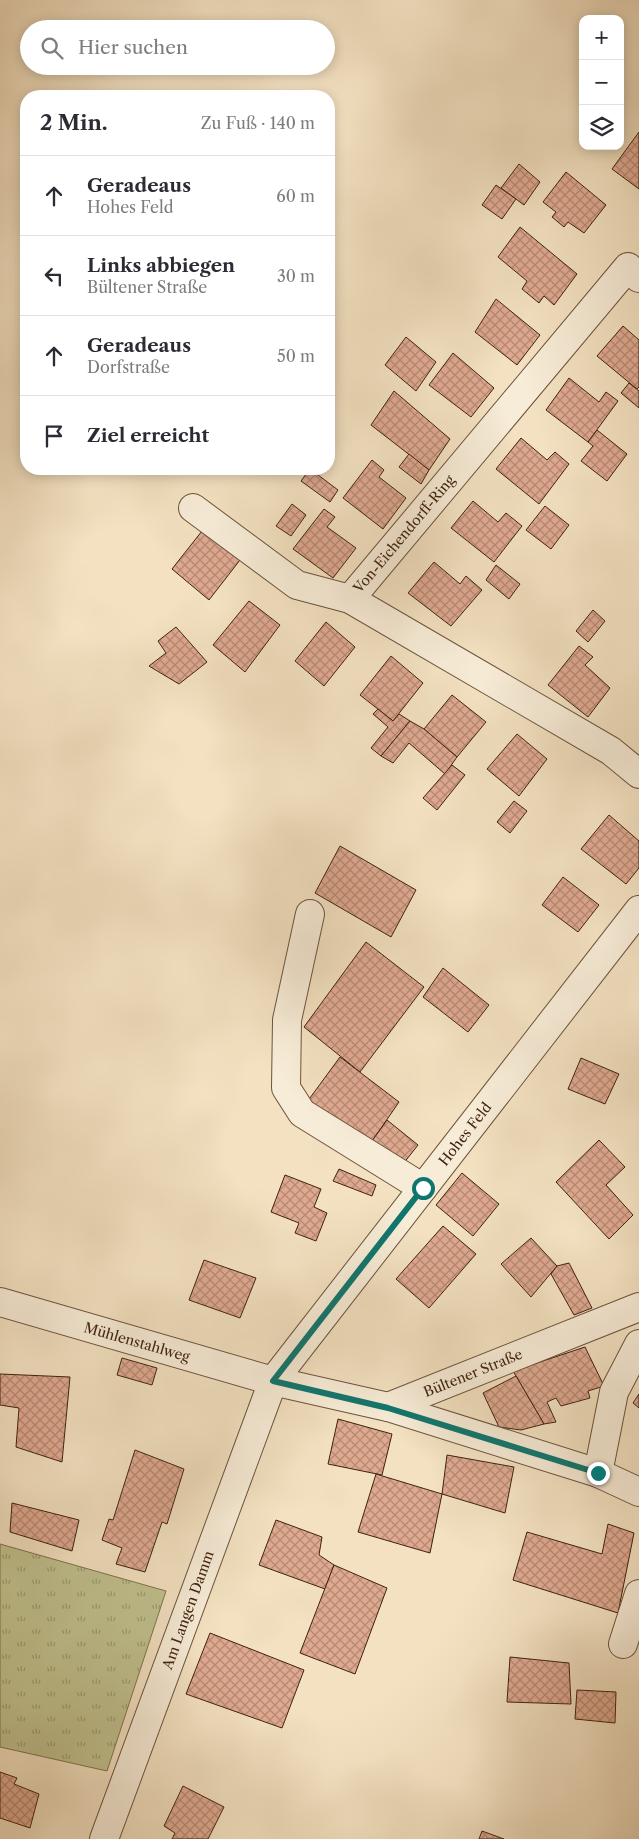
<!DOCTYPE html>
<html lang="de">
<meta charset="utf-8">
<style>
:root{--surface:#fff;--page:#f2f2f3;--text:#2b2b33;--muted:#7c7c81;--line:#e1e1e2}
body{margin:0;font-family:"Libre Caslon Text",serif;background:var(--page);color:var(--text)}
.controls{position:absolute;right:15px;top:15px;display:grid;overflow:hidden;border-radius:10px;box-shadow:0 2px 12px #0003}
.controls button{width:45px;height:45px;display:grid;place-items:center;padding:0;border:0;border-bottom:1px solid var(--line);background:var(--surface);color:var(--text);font:25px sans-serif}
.stop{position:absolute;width:15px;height:15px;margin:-11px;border:4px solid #0f766e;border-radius:50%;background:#fff}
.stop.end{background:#0f766e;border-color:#fff;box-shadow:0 1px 5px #0008}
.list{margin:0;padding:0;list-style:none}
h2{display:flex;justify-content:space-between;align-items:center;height:65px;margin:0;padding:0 20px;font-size:21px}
h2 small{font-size:16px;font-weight:400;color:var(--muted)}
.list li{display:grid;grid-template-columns:32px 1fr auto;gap:15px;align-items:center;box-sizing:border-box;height:80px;padding:0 20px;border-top:1px solid var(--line)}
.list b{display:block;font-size:19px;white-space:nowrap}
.list p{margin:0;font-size:16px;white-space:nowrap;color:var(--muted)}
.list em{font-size:16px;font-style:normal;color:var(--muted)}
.icon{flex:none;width:28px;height:28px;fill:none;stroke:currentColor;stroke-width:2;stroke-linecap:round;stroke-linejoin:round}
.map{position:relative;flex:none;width:639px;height:1839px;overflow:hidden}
.search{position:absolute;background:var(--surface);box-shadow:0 2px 12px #0003;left:20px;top:20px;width:315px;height:55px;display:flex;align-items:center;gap:12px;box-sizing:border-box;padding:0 18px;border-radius:28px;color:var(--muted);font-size:19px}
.panel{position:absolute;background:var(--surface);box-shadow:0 2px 12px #0003;left:20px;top:90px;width:315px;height:385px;border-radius:20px}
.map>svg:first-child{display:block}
.grass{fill:url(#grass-tufts);stroke:#807250}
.building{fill:url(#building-cross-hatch);stroke:#402211}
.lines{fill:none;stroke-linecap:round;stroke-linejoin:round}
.minor-casing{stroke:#6d523d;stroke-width:30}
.minor{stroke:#f7ecd7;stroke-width:28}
.route{stroke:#0f766e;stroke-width:6}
.labels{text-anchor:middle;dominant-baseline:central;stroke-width:4;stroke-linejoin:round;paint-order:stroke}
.street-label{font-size:14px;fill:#402211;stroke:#f7ecd7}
</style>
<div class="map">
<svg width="639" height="1839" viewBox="0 0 639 1839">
<defs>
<pattern id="grass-tufts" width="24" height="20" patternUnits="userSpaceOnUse" patternTransform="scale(1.25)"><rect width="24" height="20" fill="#c0c18f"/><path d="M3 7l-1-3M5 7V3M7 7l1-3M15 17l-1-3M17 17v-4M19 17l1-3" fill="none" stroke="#9d9c73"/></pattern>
<pattern id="building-cross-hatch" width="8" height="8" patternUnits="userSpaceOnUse" patternTransform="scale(1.25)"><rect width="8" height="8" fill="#dfa990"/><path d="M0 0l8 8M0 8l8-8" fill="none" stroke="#b68974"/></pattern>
</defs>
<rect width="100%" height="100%" fill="#f3e1c1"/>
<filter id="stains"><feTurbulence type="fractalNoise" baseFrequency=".004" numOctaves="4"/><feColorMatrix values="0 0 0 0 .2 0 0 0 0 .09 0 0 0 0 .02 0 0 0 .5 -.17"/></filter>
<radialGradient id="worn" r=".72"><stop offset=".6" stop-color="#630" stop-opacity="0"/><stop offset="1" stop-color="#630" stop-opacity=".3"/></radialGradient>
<!-- grass -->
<polygon class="grass" points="0,1544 166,1591 107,1771 0,1747"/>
<!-- building -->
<g class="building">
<polygon points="639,132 639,189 612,169"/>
<polygon points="519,164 540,182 524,205 501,188"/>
<polygon points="566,172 606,205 584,233 568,222 564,227 552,217 556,212 543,202"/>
<polygon points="496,185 516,199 502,219 482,205"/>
<polygon points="520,227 577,274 554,305 544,296 539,303 522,289 527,281 498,257"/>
<polygon points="496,299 540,335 517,365 475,332"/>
<polygon points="623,326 639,340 639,387 637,389 597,356"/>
<polygon points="406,337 436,362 416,391 385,365"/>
<polygon points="453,353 494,388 471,417 429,385"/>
<polygon points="569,378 599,402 606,392 618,401 588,442 546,410"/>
<polygon points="629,383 639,391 639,408 621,393"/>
<polygon points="394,391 450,439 429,470 371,425"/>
<polygon points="597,430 627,454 607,481 581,461 593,446 588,442"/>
<polygon points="521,438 547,460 555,452 569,464 539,504 496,469"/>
<polygon points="409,454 429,470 421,484 399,467"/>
<polygon points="372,460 384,470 379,477 406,498 383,529 343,498"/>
<polygon points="310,469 338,490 330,502 301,481"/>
<polygon points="473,501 498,522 506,513 522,526 494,562 451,528"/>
<polygon points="292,504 306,515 291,536 276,526"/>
<polygon points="545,506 569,525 551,549 526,530"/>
<polygon points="324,509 335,517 327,527 356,548 333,578 293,549"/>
<polygon points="202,531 240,560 209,600 172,569"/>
<polygon points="434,562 460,584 466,576 482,590 451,626 408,593"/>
<polygon points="496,565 520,584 509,599 486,580"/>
<polygon points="249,601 280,625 245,672 213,645"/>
<polygon points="593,610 605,621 588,642 576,631"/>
<polygon points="326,622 355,647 324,686 295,661"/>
<polygon points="176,627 207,662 179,684 149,666 166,653 158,641"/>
<polygon points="579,646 593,657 585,665 610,688 588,717 548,685"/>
<polygon points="391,656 423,683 393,721 360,695"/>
<polygon points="452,695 486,722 457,757 424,729"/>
<polygon points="378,709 393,721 399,714 410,721 381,756 371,748 388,727 373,714"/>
<polygon points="410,721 424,729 457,757 445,774 409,743 393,763 381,756"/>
<polygon points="517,734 547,759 519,796 487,769"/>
<polygon points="452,765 465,775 437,810 423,798"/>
<polygon points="514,801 527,811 510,833 497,822"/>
<polygon points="609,815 639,841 639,868 626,884 581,849"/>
<polygon points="340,846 416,890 391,937 315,893"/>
<polygon points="563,877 599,905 578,932 542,905"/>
<polygon points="366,942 424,987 360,1072 304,1027"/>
<polygon points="443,968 489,1005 468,1032 423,997"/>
<polygon points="340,1057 399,1102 368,1147 307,1102"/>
<polygon points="581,1058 619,1074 605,1104 568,1089"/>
<polygon points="387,1120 418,1145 403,1164 372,1141"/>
<polygon points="599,1140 625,1167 606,1185 633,1215 609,1239 556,1182"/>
<polygon points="339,1169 376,1185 372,1196 333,1181"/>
<polygon points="462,1173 499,1204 473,1236 436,1205"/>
<polygon points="285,1175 321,1189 314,1207 327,1213 316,1241 295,1233 299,1223 271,1212"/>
<polygon points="443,1226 476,1254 429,1308 396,1279"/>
<polygon points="531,1238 557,1266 531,1297 501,1264"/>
<polygon points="204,1260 256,1278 240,1318 189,1300"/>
<polygon points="569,1263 592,1308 574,1315 551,1274 557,1266"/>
<polygon points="585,1347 604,1386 588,1391 590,1398 561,1406 556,1398 547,1402 556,1422 544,1424 513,1371"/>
<polygon points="122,1358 157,1368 152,1385 117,1375"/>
<polygon points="0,1374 70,1377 62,1462 16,1447 19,1408 0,1405"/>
<polygon points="516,1376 544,1424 521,1430 499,1427 483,1393"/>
<polygon points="639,1394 639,1408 633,1403"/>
<polygon points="338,1419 392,1434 382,1475 328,1464"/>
<polygon points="135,1450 184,1469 167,1524 162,1522 145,1572 116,1564 122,1548 102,1540 109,1519 113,1520"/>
<polygon points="447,1455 514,1467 505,1513 442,1494"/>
<polygon points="376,1474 442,1494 430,1553 358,1532"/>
<polygon points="12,1503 79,1520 72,1551 10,1532"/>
<polygon points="276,1520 322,1537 319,1555 334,1565 325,1589 259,1565"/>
<polygon points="608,1524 634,1533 618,1613 513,1580 527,1532 602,1554"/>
<polygon points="334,1565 387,1588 355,1674 300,1653"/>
<polygon points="210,1633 304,1670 282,1728 186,1694"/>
<polygon points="510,1657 569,1663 571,1704 507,1702"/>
<polygon points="577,1690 616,1692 615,1723 575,1719"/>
<polygon points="0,1772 17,1778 14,1784 39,1794 30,1828 0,1818"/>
<polygon points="183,1786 224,1807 208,1839 172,1839 175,1833 164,1826"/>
<polygon points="482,1831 504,1839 479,1839"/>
</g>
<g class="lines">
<!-- minor casing -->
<g class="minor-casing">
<g id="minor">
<polyline points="639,278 628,267 350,599 611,751 639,774"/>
<polyline points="193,508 297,585 350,599"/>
<polyline points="310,914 287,1020 286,1088 302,1113 423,1188"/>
<polyline points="0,1302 273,1381 388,1407 598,1473 639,1492"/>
<polyline points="388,1407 639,1307"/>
<polyline points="598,1473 614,1392 639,1344"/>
<polyline points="623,1644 639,1594"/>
<polyline points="104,1839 273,1381 639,910"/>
</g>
</g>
<!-- minor -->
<use href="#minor" class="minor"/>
</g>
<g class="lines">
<!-- route -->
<polyline class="route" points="423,1188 273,1381 388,1408 598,1473"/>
</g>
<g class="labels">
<!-- street labels -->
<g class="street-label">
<text transform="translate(404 534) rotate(-50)">Von-Eichendorff-Ring</text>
<text transform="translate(465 1134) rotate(-52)">Hohes Feld</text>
<text transform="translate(137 1342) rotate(16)">Mühlenstahlweg</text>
<text transform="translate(473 1373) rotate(-22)">Bültener Straße</text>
<text transform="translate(188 1610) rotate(-70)">Am Langen Damm</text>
</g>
</g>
<rect width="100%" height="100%" filter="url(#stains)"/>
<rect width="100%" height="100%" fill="url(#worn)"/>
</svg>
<div class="controls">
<button>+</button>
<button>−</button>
<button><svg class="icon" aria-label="layers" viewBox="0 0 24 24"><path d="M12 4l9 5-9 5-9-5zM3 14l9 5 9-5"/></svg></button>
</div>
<div class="stop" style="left:423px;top:1188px"></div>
<div class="stop end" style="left:598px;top:1473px"></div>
<div class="search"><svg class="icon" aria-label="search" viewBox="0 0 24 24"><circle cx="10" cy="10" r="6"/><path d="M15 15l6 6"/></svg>Hier suchen</div>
<section class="panel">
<h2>2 Min.<small>Zu Fuß · 140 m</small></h2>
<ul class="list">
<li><svg class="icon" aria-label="ahead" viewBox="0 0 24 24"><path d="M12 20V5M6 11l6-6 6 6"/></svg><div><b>Geradeaus</b><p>Hohes Feld</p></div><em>60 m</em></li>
<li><svg class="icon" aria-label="left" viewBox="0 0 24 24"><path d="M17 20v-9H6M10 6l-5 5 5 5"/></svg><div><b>Links abbiegen</b><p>Bültener Straße</p></div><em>30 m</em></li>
<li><svg class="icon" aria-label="ahead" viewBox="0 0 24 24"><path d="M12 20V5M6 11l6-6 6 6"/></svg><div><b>Geradeaus</b><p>Dorfstraße</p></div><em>50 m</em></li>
<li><svg class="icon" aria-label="arrive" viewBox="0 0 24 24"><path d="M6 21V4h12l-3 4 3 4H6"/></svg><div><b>Ziel erreicht</b></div></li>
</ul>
</section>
</div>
